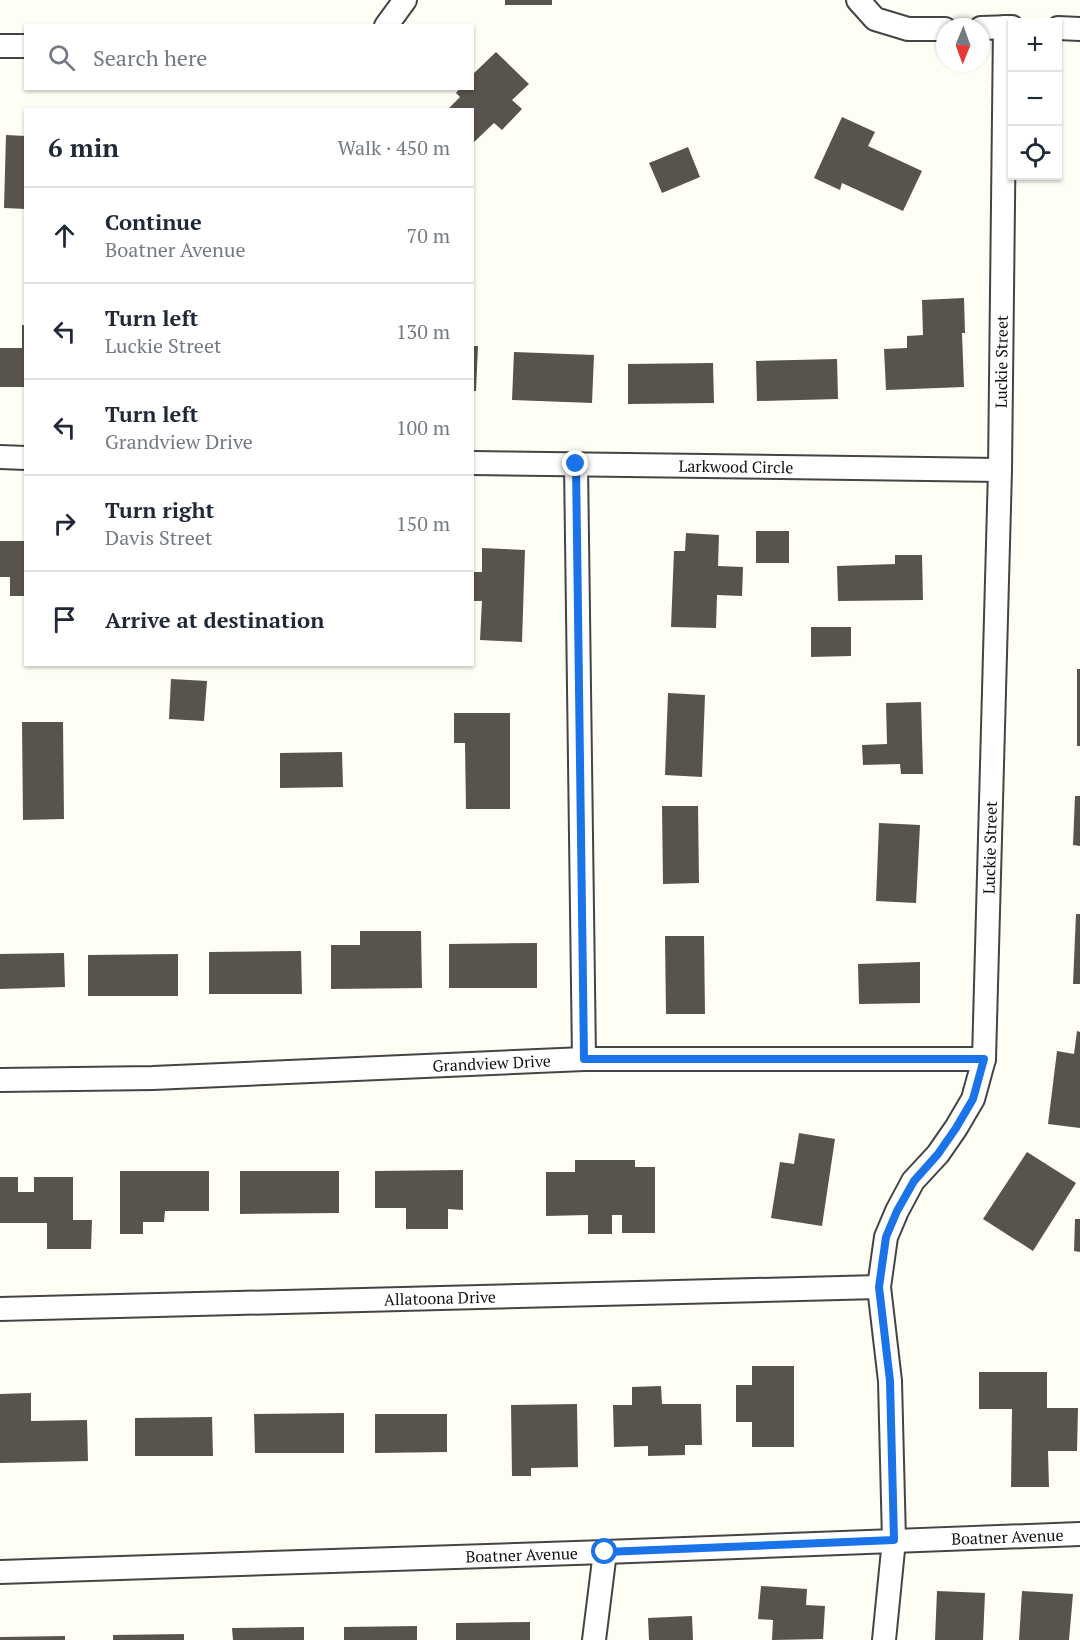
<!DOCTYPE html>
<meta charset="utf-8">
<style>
:root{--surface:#fff;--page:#f2f2f3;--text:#1f2937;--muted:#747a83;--line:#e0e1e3}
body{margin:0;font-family:"PT Serif",serif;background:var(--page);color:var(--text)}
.controls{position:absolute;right:18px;top:18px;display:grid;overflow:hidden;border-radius:0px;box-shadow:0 2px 4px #0004}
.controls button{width:54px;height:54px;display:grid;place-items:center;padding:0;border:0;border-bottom:2px solid var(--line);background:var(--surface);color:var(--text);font:30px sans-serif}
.compass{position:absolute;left:936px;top:18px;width:54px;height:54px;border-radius:50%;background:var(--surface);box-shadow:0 2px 4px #0004;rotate:181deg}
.stop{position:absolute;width:18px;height:18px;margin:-14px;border:4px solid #1a73e8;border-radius:50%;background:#fff}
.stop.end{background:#1a73e8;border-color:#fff;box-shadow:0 2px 6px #0008}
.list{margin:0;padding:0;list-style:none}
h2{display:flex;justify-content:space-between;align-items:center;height:78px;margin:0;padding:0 24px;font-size:26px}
h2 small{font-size:20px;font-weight:400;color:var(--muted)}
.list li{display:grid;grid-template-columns:39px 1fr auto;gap:18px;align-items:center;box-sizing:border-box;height:96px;padding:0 24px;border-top:2px solid var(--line)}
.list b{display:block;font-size:22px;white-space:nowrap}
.list p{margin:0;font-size:20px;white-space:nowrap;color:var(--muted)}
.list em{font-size:20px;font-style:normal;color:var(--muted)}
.icon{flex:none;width:33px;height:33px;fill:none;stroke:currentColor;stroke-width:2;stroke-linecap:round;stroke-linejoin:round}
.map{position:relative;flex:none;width:1080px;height:1640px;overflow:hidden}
.search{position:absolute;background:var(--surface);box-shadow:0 2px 4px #0004;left:24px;top:24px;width:450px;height:66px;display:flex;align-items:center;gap:15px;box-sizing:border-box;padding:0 21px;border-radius:0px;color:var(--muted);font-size:22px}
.panel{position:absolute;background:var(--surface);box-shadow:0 2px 4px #0004;left:24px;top:108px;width:450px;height:558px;border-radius:0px}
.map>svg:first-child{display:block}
.building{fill:#59534d}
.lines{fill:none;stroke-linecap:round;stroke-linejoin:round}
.street-casing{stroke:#444;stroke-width:26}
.street{stroke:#fff;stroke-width:22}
.route{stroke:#1a73e8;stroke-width:8}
.labels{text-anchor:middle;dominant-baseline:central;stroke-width:6;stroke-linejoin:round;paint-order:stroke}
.street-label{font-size:16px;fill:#111;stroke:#fff}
</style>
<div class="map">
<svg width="1080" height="1640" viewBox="0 0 1080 1640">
<rect width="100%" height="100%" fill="#fefef5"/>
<!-- building -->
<g class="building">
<rect x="505" y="0" width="47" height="5"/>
<polygon points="496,52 529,84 512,100 522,109 502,130 494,123 472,144 472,110 447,110 460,97 456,93 460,88 472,88 472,75"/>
<polygon points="842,117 875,132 868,146 922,171 903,211 842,183 840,190 814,178"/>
<polygon points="6,135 26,136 26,209 4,208"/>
<polygon points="688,147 700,177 662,193 649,163"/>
<polygon points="964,298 965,333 962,333 964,387 886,390 884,349 907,348 907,336 923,335 922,300"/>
<polygon points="22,325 26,325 26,387 0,387 0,348 22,348"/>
<polygon points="472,346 478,346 476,391 472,391"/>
<polygon points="514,352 594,355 592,403 512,400"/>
<polygon points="837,359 838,399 757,401 756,361"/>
<polygon points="713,363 714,403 628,404 628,364"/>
<rect x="756" y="531" width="33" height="32"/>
<polygon points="686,533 719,535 718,566 743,567 742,596 717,595 716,628 671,627 674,551 685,551"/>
<polygon points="0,541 26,541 26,596 10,596 10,577 0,577"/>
<polygon points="482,548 525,550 522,642 480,640 482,601 472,601 472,572 482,572"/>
<polygon points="895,555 922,555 923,600 838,601 837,566 895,564"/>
<polygon points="811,627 851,627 851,656 811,657"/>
<rect x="1077" y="669" width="3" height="77"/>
<polygon points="171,679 207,681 204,721 169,719"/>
<polygon points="668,693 705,695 702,777 665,775"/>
<polygon points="921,702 923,774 901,774 900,764 863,765 862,745 887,744 886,703"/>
<polygon points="454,713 510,713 510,809 466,809 465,743 454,743"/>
<polygon points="22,722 63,722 64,819 23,820"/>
<polygon points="342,752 343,787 280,788 280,753"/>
<polygon points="1075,796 1080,796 1080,846 1073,845"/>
<polygon points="662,806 698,806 699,883 663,884"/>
<polygon points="879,823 920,825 916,903 876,901"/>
<polygon points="1076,914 1080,914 1080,984 1073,984"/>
<polygon points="360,931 421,931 422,988 331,989 331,945 360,945"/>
<polygon points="665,936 704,936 705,1014 666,1014"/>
<polygon points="537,943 537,988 449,988 449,944"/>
<polygon points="301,951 302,994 209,994 209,952"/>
<polygon points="64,953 65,987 0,989 0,954"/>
<polygon points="178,954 178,996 88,996 88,955"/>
<polygon points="920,962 920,1003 859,1004 858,964"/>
<polygon points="1077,1031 1080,1032 1080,1128 1048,1124 1057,1051 1074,1054"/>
<polygon points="799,1133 835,1139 822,1226 771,1218 780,1162 794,1164"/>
<polygon points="1027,1152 1076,1183 1033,1251 983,1219"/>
<polygon points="575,1160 635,1160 635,1167 655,1167 655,1233 622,1233 622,1215 612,1215 612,1234 588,1234 588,1215 546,1216 546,1172 575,1172"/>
<polygon points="463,1170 463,1210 448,1209 448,1229 406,1229 406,1208 375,1208 375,1171"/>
<polygon points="120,1171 209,1171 209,1211 165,1211 164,1222 143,1222 143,1234 120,1234"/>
<polygon points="240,1171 339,1171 339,1213 240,1214"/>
<polygon points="0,1177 18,1177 18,1192 34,1192 34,1177 73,1177 73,1220 92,1220 91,1249 47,1249 47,1223 0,1223"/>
<polygon points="1075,1219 1080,1219 1080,1252 1074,1251"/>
<polygon points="752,1366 794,1366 794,1447 752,1447 752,1422 736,1422 736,1385 752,1385"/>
<polygon points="979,1372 1047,1372 1047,1408 1078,1408 1077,1451 1048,1451 1049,1487 1011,1487 1012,1409 979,1409"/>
<polygon points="661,1386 662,1404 701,1404 702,1445 685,1445 685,1455 648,1456 648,1446 614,1447 613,1405 632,1405 632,1387"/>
<polygon points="31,1393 31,1421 87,1420 88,1461 0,1463 0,1394"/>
<polygon points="577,1404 578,1467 531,1468 531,1476 512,1476 511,1405"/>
<polygon points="344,1413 344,1453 255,1453 254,1414"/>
<polygon points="375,1414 447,1414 447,1452 375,1453"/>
<polygon points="212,1417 213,1456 135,1456 135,1418"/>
<polygon points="761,1586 807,1589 806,1605 825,1606 823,1639 772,1640 773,1620 758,1619"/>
<polygon points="937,1591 985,1593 983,1640 935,1640"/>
<polygon points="1022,1591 1073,1594 1069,1640 1019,1640"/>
<polygon points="692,1616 693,1640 649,1640 648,1618"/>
<polygon points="530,1622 530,1640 456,1640 456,1623"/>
<polygon points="417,1626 417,1640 344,1640 344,1627"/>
<polygon points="304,1627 304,1640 233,1640 232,1628"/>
<polygon points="184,1634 184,1640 113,1640 113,1635"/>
<polygon points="65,1636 65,1640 0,1640 0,1637"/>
</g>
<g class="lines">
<!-- street casing -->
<g class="street-casing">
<g id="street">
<polyline points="858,0 875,19 908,29 945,29"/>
<polyline points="386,26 405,0"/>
<polyline points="981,28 1012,27"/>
<polyline points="1058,28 1080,29"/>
<polyline points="0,46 26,46"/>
<polyline points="0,457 26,458"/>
<path id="s1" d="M472,463L1000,470"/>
<polyline points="576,464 584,1059"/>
<path id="s2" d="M0,1080L153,1078L584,1059H984"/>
<path id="s3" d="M0,1309L879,1287"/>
<path id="s4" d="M0,1572L605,1552L1080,1534"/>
<polyline points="594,1640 605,1552"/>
<path id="s5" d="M884,1640L894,1540L890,1381L879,1287L886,1237L897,1211L913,1181L938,1154L956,1128L973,1099L984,1059L1000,470L1005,27"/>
</g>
</g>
<!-- street -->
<use href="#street" class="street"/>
</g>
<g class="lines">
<!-- route -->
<polyline class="route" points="576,464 584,1059 984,1059 973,1099 956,1128 938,1154 914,1181 897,1211 886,1237 879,1287 890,1381 894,1540 605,1552"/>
</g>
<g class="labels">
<!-- street labels -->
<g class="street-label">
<text stroke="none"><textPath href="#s5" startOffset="1308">Luckie Street</textPath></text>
<text stroke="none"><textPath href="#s1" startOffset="264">Larkwood Circle</textPath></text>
<text stroke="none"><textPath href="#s5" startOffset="822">Luckie Street</textPath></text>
<text stroke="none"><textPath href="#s2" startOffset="492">Grandview Drive</textPath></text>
<text stroke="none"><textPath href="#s3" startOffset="440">Allatoona Drive</textPath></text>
<text stroke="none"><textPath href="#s4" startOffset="1008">Boatner Avenue</textPath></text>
<text stroke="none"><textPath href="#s4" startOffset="522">Boatner Avenue</textPath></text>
</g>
</g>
</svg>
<div class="controls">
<button>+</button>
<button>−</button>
<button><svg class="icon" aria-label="locate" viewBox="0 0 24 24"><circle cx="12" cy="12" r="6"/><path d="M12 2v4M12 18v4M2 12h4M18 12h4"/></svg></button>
</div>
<svg class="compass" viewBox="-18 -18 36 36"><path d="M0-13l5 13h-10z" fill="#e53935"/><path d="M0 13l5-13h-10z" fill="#747a83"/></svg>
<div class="stop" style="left:605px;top:1552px"></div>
<div class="stop end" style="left:576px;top:464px"></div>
<div class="search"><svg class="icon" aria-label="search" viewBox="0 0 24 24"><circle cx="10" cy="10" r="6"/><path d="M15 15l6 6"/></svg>Search here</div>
<section class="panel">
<h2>6 min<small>Walk · 450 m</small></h2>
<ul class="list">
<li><svg class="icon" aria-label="ahead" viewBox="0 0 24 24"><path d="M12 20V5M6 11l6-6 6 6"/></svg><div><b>Continue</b><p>Boatner Avenue</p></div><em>70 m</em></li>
<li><svg class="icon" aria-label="left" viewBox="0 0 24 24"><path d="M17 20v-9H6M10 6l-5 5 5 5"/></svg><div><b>Turn left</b><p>Luckie Street</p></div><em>130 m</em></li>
<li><svg class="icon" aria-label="left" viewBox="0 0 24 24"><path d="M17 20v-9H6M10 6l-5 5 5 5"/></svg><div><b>Turn left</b><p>Grandview Drive</p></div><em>100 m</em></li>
<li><svg class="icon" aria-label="right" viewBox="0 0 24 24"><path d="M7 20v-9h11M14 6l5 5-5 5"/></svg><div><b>Turn right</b><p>Davis Street</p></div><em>150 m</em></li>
<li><svg class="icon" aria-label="arrive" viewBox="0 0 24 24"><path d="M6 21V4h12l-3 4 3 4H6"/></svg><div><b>Arrive at destination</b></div></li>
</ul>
</section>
</div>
